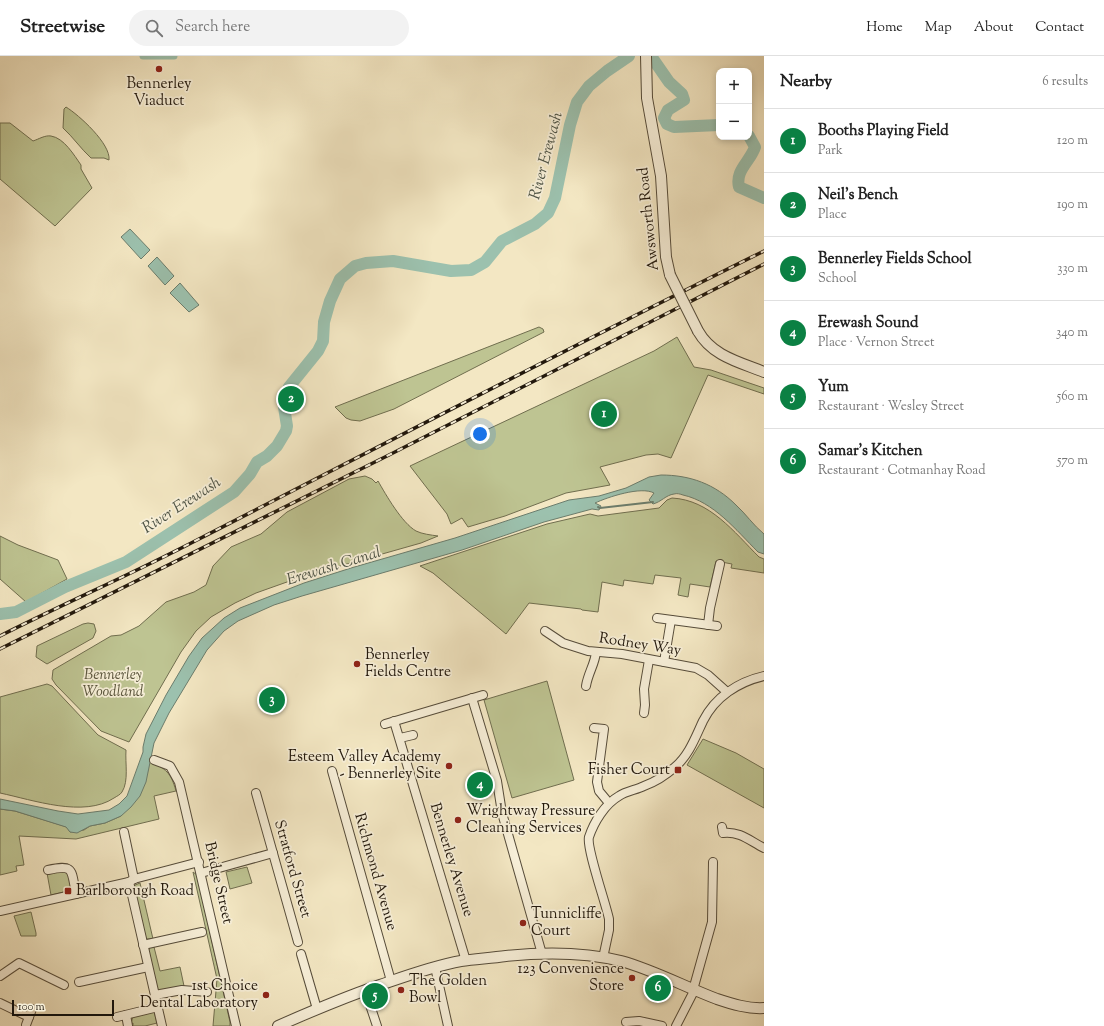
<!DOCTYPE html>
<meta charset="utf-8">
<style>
:root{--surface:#fff;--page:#f2f2f2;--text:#222;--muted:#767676;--line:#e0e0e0;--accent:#0b8043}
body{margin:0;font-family:"Sorts Mill Goudy",serif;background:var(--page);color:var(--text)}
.controls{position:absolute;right:12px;top:12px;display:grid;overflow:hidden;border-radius:8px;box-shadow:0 2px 6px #0003}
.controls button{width:36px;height:36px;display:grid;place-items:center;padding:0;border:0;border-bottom:1px solid var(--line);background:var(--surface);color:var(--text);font:20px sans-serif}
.scale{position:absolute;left:12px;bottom:10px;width:102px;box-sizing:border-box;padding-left:4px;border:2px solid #22180c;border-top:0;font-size:11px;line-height:14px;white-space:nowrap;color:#22180c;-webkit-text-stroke:3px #f7efd8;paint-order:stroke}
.you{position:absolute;left:480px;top:378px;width:14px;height:14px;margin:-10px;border:3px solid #fff;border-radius:50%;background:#1a73e8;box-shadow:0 0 0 6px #1a73e833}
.badge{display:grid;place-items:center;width:26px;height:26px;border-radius:50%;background:var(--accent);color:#fff;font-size:13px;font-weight:700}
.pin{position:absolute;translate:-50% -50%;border:2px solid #fff;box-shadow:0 1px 4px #0006}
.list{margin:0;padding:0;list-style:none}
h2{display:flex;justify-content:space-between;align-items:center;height:52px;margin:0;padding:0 16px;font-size:17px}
h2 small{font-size:13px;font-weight:400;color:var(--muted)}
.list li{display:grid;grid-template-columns:26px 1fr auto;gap:12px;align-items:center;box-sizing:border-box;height:64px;padding:0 16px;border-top:1px solid var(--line)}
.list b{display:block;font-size:15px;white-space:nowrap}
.list p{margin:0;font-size:13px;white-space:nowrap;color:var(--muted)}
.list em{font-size:13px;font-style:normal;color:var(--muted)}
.icon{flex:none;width:22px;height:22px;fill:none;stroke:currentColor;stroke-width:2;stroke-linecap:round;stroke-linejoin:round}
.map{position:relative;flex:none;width:764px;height:970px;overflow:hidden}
header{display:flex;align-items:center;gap:24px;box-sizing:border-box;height:56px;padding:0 20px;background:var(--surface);border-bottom:1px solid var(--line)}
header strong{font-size:19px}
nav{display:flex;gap:22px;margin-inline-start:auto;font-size:14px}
.search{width:280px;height:36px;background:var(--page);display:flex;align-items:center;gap:10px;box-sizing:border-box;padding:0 14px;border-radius:22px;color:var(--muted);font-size:15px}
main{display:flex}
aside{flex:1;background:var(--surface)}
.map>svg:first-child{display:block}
.green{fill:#bec492;stroke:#706e4f}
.water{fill:#9cc1ae;stroke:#6b7d6d}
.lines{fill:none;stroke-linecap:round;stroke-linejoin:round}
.stream{stroke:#6b7d6d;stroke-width:2}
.canal{stroke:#9cc1ae;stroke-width:7}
.river{stroke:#9cc1ae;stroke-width:12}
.minor-casing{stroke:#564c3a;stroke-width:10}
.tertiary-casing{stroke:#564c3a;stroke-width:12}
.minor{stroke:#f7efd8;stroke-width:8}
.tertiary{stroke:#f7efd8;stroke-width:10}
.rail-casing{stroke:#22180c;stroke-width:3.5}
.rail{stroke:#f7efd8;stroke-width:2;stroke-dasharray:6;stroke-linecap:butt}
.tertiary-bridge-casing{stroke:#564c3a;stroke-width:12;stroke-linecap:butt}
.tertiary-bridge{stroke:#f7efd8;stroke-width:10}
.poi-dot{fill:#8f2418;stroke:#f7efd8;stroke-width:1.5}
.labels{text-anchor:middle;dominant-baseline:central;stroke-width:3.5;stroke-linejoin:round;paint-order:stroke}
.poi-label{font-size:15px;fill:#22180c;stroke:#f7efd8;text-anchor:start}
.street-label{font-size:15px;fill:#22180c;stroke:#f7efd8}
.park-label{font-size:15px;font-style:italic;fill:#59543b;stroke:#f7efd8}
.water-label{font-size:16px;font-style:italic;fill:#4d5345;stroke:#f7efd8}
</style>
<header>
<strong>Streetwise</strong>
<div class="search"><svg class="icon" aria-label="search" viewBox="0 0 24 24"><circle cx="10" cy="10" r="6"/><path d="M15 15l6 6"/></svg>Search here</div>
<nav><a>Home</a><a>Map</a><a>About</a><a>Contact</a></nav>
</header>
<main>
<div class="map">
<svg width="764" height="970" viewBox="0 0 764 970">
<rect width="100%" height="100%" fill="#f3e7c3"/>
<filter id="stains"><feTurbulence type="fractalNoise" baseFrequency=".005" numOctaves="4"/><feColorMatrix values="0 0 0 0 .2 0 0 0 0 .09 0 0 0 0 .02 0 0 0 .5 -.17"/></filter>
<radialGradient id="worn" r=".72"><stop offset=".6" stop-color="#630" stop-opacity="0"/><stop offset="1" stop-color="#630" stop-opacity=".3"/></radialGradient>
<!-- green -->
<g class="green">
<path d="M66,51C79,59 111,88 109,104L104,102H91C81,93 73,81 63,72L64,53Z"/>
<path d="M0,67H10L33,85C39,83 45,79 51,80C64,82 74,99 81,109V113L92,132L55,170L0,123Z"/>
<polygon points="539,271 543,273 544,276 394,353 360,365 351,364 346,362 335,351"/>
<polygon points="677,281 694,311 711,314 764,332 764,338 708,319 671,402 658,398 646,399 600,411 610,429 566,437 505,460 468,471 462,462 451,468 447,458 410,410 654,295"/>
<path d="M365,420L372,423L376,427L378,425C386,439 402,467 416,475C422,478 431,479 438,480L421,487L301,521L256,537L235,547L211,561L196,575L181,596L129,686L101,675L56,629L52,623L53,614L111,580L121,579L139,570L166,546L194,536L206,529L213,510L231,491L261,478L287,456L349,423Z"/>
<path d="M672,442C710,444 734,476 759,501L764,503V517L731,512L732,508L716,505L710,531L690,528L688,541L678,539L681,522L655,519L653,528L624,524L623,530L602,526L598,556L582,554L581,553L529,547L506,578L433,517L420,510L547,468L590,458L598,460L659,452L667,444Z"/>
<polygon points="0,480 18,489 58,504 67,523 26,546 0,523"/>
<polygon points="88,567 94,568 96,575 93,582 47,608 36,601 37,590 83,568"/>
<polygon points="547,625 574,724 512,742 484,644"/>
<path d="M47,628L52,630L98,679L126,694C125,707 129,725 122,736C120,739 117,740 114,742C84,762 33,744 0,737V641Z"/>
<polygon points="703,683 736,697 764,713 764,752 687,709"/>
<path d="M149,706C166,712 171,717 176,735L154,740L159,763L76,783L19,780L24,809L16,810L17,815L0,819V753L15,755L67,771L70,776L84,774L90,770L105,767L121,760L148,712Z"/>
<polygon points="247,811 252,827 230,833 226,816"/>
<polygon points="63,814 68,817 72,834 51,839 47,817"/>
<polygon points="193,816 197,819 230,966 230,970 213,970 217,923"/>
<polygon points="140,827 153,883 146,883 134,832 135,829"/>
<polygon points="31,856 36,877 36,880 21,880 14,860"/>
<polygon points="150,891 154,891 160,915 180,911 184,930 158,936 148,896"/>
<polygon points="154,955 157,967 145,970 133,970 133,967 131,968 133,960"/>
</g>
<!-- water -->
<g class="water">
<polygon points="130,173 150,194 141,203 121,181"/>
<polygon points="157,201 174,220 165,229 148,210"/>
<polygon points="180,227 199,249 189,256 170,237"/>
<path d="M661,419C690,419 715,428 736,449C746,458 753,469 764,478V498L758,496C736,474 714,446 683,439C680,438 677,437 674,438C666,439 661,446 653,448L649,444L654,437C641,430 608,441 595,447L601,450L599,454L592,453L544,466L462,494L302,540L274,549L238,565L224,575L207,594L169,657L154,687L146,726L140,740L131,751L121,760L105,767L90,770L77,777L70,776L66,771L15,755L0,753V743L58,755L78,758L109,754L119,748L127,740L143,696V691L146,678L166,639L189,600L202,582L224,562L240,552L304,527L351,512L455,482L569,444L599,440L626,432L649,421Z"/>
</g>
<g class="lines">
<!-- stream -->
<polyline class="stream" points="598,451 600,452 653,446"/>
<!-- canal -->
<polyline class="canal" points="143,0 174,0"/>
<!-- river -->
<g class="river">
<polyline points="651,0 669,26 682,38 684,44 668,54 664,62 667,68 674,71 719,69"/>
<path d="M749,80L755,91C750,106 735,114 739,131L764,142"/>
<polyline points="0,558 16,556 65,531 126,506 234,436 250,418 257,406 267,400 277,390 286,375 287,370 284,351 289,331 318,295 323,285 324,266 330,245 340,223 355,210 366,207 393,205 451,215 471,214 485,206 502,185 535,168 548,157 555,142 570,69 577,46 589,30 607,15 629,0"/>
</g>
<!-- minor casing -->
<g class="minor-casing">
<g id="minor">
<polyline points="657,562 717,570"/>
<polyline points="708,569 710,552 720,508"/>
<polyline points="545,575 563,587 588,595 622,598 696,612 708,619 727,636"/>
<polyline points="664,606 671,564"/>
<path d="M586,630C588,617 595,608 596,596"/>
<polyline points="472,642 497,725 502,757 542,898"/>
<polyline points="644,657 645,649 644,633 649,604"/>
<polyline points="394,665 466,905"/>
<polyline points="385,668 483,639"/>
<polyline points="594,672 604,673 597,726 599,735 609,747"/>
<polyline points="400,682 413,679"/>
<polyline points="154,704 170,710 179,726 236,970"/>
<polyline points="332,715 391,925"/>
<polyline points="256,737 298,886"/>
<path d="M722,771L723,777C740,775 750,785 764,792"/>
<polyline points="124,776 134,823"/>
<path d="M48,814C75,808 71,814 76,838"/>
<polyline points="201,817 273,797"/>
<polyline points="129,826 162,970"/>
<polyline points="0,855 129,826 134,823 199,806"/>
<polyline points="143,889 202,876"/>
<polyline points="301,898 317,953"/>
<path d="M603,902L609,874V863C606,848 586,791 589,781C594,766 605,748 619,740C626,735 636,734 644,730C655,726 666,719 675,711C689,699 695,682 703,665C715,641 738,626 764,620"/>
<polyline points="435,911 448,970"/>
<polyline points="0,920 19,907 64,929"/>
<polyline points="79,926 148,911"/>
<polyline points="365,934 377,970"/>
<polyline points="693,934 712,866 713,806"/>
<polyline points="155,939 182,934 207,936"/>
<polyline points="0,947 29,961"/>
<polyline points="126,959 128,970"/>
<polyline points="117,961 158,951"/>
<polyline points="626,966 639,965 662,970"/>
<polyline points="26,969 32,953"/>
<polyline points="676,970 694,935"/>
</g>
</g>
<!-- tertiary casing -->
<g class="tertiary-casing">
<g id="tertiary">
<polyline points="646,0 647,42 661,120 666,201 670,219"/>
<path d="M698,275C712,300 739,306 764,316"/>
<path d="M278,970C312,955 345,941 380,929C406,920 433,910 461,905C476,903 491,902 506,900C544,896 584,896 621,905C654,914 685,931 717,943C732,948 748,953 764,952"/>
</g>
</g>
<!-- minor -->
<use href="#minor" class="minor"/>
<!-- tertiary -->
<use href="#tertiary" class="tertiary"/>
<!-- rail casing -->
<g class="rail-casing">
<g id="rail">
<path d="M0,580C65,547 132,518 197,484C386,387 574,289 764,195"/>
<polyline points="0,593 391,398 764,208"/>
</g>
</g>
<!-- rail -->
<use href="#rail" class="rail"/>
<!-- tertiary-bridge casing -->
<g class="tertiary-bridge-casing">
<polyline id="tertiary-bridge" points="670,219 698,275"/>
</g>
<!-- tertiary-bridge -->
<use href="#tertiary-bridge" class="tertiary-bridge"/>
</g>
<!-- markers -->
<g class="poi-dot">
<circle cx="159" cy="13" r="4"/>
<circle cx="357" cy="608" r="4"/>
<circle cx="449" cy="710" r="4"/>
<rect x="674" y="710" width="8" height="8" rx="2"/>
<circle cx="458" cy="764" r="4"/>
<rect x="64" y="831" width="8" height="8" rx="2"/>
<circle cx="523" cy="867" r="4"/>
<circle cx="632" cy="922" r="4"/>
<circle cx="401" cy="934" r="4"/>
<circle cx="266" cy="939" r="4"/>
</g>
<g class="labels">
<!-- poi labels -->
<g class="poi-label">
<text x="159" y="28" text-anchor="middle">Bennerley<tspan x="159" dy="17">Viaduct</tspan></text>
<text x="365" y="599">Bennerley<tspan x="365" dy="17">Fields Centre</tspan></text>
<text x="441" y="701" text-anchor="end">Esteem Valley Academy<tspan x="441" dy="17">- Bennerley Site</tspan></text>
<text x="670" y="714" text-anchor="end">Fisher Court</text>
<text x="466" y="755">Wrightway Pressure<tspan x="466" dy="17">Cleaning Services</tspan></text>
<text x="76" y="835">Barlborough Road</text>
<text x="531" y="858">Tunnicliffe<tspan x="531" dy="17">Court</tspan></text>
<text x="624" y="913" text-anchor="end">123 Convenience<tspan x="624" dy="17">Store</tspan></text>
<text x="409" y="925">The Golden<tspan x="409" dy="17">Bowl</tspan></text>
<text x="258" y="930" text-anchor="end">1st Choice<tspan x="258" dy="17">Dental Laboratory</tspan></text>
</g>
<!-- street labels -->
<g class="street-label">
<text transform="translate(649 163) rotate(-96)">Awsworth Road</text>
<text transform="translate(640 589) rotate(9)">Rodney Way</text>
<text transform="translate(451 804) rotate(73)">Bennerley Avenue</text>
<text transform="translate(292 813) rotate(74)">Stratford Street</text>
<text transform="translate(375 816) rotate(74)">Richmond Avenue</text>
<text transform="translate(218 827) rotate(77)">Bridge Street</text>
</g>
<!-- park labels -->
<g class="park-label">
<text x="113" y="619">Bennerley<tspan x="113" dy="17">Woodland</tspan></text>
</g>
<!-- water labels -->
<g class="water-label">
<text transform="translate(547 100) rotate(-75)">River Erewash</text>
<text transform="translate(182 450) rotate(-33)">River Erewash</text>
<text transform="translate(334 511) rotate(-17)">Erewash Canal</text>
</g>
</g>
<rect width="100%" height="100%" filter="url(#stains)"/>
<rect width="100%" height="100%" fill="url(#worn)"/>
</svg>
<div class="controls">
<button>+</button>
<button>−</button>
</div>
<div class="scale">100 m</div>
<div class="you"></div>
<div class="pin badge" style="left:604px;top:358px">1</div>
<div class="pin badge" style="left:291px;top:343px">2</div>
<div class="pin badge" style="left:272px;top:644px">3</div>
<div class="pin badge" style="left:480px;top:729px">4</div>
<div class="pin badge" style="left:375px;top:940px">5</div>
<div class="pin badge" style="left:658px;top:932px">6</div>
</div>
<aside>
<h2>Nearby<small>6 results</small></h2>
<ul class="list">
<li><span class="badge">1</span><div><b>Booths Playing Field</b><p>Park</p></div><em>120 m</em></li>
<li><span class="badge">2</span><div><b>Neil's Bench</b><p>Place</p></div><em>190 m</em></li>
<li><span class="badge">3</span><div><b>Bennerley Fields School</b><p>School</p></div><em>330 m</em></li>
<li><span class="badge">4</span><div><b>Erewash Sound</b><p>Place · Vernon Street</p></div><em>340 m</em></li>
<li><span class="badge">5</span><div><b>Yum</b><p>Restaurant · Wesley Street</p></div><em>560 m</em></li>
<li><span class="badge">6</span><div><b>Samar's Kitchen</b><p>Restaurant · Cotmanhay Road</p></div><em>570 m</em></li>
</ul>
</aside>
</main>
